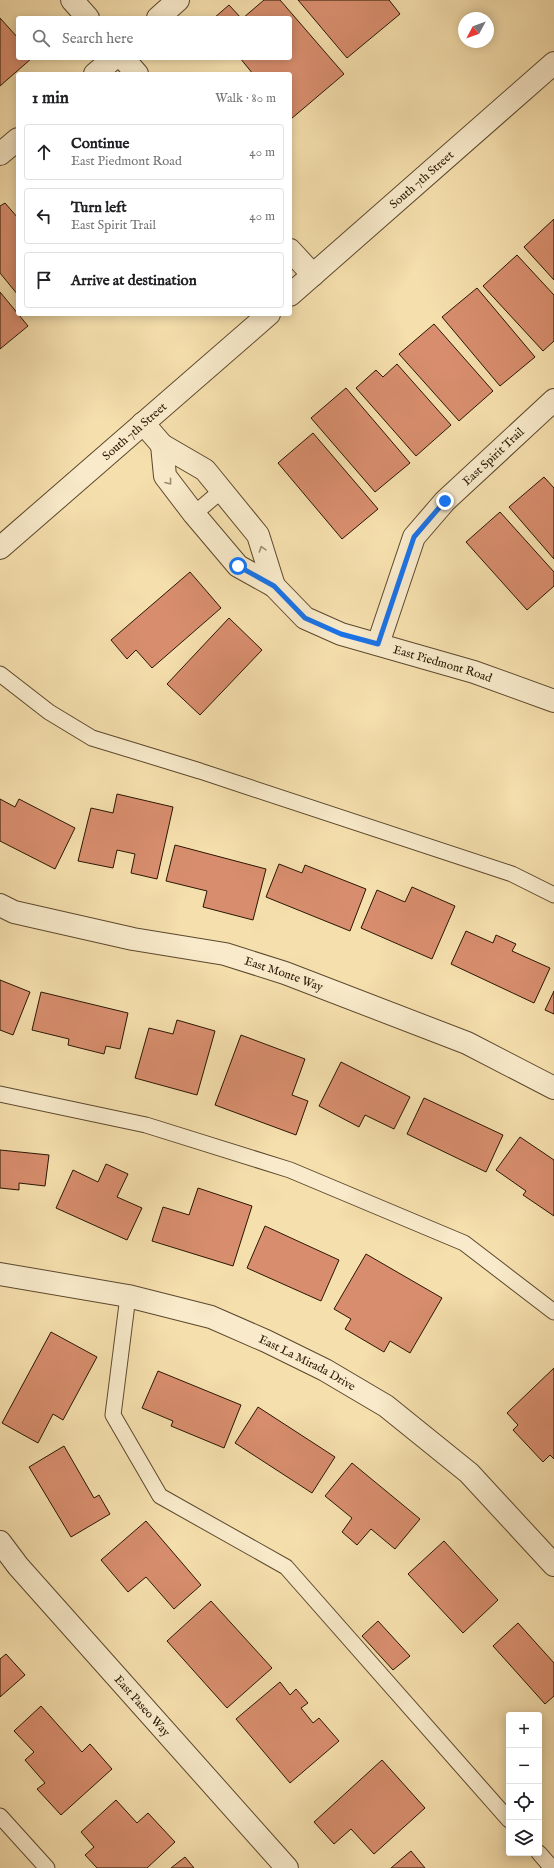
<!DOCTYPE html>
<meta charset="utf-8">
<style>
:root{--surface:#fff;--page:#f2f2f2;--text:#202124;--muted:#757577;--line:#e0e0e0}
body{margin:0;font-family:"IM FELL English",serif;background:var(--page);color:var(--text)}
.controls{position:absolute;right:12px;bottom:12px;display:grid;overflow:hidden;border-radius:4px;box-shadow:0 2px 10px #0003}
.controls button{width:36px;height:36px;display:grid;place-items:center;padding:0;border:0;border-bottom:1px solid var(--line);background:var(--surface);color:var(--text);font:20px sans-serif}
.compass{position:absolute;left:458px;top:12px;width:36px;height:36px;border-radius:50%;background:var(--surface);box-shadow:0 2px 10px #0003;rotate:229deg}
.stop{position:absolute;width:12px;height:12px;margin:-9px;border:3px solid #1a73e8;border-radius:50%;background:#fff}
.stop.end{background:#1a73e8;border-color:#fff;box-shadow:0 1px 4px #0008}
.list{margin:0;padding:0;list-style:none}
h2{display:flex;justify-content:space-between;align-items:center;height:52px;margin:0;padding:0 16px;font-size:17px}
h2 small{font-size:13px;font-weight:400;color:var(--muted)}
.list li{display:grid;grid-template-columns:26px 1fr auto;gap:12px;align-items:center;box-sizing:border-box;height:56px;margin:0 8px 8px;padding:0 8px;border:1px solid var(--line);border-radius:4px}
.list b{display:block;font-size:15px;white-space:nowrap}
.list p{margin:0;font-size:13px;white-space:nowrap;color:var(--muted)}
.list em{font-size:13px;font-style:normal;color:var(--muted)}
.icon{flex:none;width:22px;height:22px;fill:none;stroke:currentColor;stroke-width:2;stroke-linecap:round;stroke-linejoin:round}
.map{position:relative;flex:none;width:554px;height:1868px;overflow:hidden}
.search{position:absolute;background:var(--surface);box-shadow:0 2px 10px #0003;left:16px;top:16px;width:276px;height:44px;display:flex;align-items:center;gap:10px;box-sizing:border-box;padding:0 14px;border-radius:4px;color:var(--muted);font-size:15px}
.panel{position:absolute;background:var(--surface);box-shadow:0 2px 10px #0003;left:16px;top:72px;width:276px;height:244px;border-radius:4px}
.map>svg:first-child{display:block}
.building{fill:#d88e6e;stroke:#291602}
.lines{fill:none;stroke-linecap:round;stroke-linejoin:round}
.service-casing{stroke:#5c482d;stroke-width:17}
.minor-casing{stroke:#5c482d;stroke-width:24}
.tertiary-casing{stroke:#5c482d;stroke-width:24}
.service{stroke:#f8eaca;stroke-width:15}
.minor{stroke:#f8eaca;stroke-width:22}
.tertiary{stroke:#f8eaca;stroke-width:22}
.oneway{stroke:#9b8b70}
.route{stroke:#1a73e8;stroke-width:5}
.labels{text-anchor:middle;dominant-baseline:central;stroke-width:3.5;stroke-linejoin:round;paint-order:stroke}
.street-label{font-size:12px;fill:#291602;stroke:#f8eaca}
</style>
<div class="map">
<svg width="554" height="1868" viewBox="0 0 554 1868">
<rect width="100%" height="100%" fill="#f5dfad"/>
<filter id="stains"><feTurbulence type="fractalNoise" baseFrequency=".005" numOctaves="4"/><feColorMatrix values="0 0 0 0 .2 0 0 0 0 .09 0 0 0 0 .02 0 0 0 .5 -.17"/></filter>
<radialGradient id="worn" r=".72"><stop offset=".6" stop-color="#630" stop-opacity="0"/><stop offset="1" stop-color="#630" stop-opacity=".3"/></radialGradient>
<!-- building -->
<g class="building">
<polygon points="264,0 280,0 344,74 291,119 290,74 253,74 240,58 290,58 290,18 243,18"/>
<polygon points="298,0 389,0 400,14 347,58"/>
<polygon points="229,5 241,18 214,18"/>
<polygon points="0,18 18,38 18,58 32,58 0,86"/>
<polygon points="5,203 18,218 18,295 0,273 0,206"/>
<polygon points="554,219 554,280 524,247"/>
<polygon points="517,255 554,295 554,341 543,351 483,286"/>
<polygon points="477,288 535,357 500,386 442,317"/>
<polygon points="0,292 28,326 0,349"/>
<polygon points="434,324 493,391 459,421 399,354"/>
<polygon points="397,364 451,425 416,456 356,388 376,370 383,377"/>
<polygon points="346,388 410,463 375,492 311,418"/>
<polygon points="313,433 378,509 342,539 278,463"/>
<polygon points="544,477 554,488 554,559 509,507"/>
<polygon points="500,512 554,572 554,586 527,610 466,542"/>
<polygon points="190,572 221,608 152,668 136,650 127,659 111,640"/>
<polygon points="229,618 262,650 200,715 167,684"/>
<polygon points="117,794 173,807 157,879 131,873 135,854 117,850 113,868 78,861 91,808 113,813"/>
<polygon points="0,799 15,807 19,799 75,828 55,869 0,841"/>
<polygon points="175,845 266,869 253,920 203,907 207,891 166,881"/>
<polygon points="279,864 302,873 305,865 366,889 350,931 266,897"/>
<polygon points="412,887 455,906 432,959 361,928 377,890 405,902"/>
<polygon points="466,931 493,943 496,935 516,944 512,951 550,968 534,1003 451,964"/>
<polygon points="0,980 30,992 13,1035 0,1030"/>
<polygon points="554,991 554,1014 545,1010"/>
<polygon points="41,992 128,1013 120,1049 106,1046 104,1054 68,1045 69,1039 32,1030"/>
<polygon points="177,1020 215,1031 197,1095 135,1078 149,1028 173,1034"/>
<polygon points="241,1035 305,1059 292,1095 308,1101 296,1135 215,1105"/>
<polygon points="341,1062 410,1097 394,1129 365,1115 359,1127 319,1106"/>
<polygon points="424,1098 503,1135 486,1172 407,1134"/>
<polygon points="520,1137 554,1160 554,1216 523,1195 526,1191 496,1170"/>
<polygon points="0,1150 49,1155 45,1186 19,1183 19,1190 0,1188"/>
<polygon points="106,1164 128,1174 117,1197 142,1208 127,1240 56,1208 73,1170 98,1182"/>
<polygon points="198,1188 252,1206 233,1266 152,1241 163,1207 189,1215"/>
<polygon points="265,1226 339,1260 321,1301 247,1268"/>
<polygon points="366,1254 442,1298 410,1353 390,1341 384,1352 345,1329 351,1319 334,1309"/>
<polygon points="51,1332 97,1357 63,1420 53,1414 38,1443 2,1423"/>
<polygon points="554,1368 554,1459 550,1455 543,1462 513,1430 518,1425 507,1413"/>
<polygon points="158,1371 241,1405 224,1448 171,1426 173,1421 142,1408"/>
<polygon points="258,1407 335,1457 312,1493 235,1443"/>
<polygon points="64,1446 94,1498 99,1495 110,1514 71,1537 29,1467"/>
<polygon points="352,1463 420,1519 395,1549 371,1529 357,1545 342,1532 352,1518 325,1496"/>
<polygon points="146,1521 201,1585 174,1609 146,1577 128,1592 101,1560"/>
<polygon points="444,1541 498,1600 463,1633 408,1574"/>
<polygon points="211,1601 272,1668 227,1708 167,1641"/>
<polygon points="378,1621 410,1656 393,1670 362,1636"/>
<polygon points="518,1623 554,1663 554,1696 545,1704 493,1646"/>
<polygon points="6,1654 25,1675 0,1697 0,1659"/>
<polygon points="280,1682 290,1695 296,1689 308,1703 301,1708 313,1723 319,1718 339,1741 290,1783 236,1719"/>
<polygon points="41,1706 82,1752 90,1744 112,1769 61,1815 37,1789 45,1783 25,1760 34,1752 14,1731"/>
<polygon points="382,1760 425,1808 374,1854 351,1829 334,1844 314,1822"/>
<polygon points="116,1800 137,1823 148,1813 175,1842 147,1868 97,1868 85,1855 94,1847 81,1832"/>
<polygon points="411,1851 425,1868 391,1868"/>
<polygon points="185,1857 194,1868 171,1868"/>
</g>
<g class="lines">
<!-- service casing -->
<g class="service-casing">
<g id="service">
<polyline points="194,514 221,491"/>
<polyline points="0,674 49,712 92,738 200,771 512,874 554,895"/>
<polyline points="0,1094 146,1125 290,1170 464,1243 554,1312"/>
<polyline points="128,1296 113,1415 160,1496 286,1567 509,1820"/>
<polyline points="0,1816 47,1868"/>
<polyline points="539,1853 552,1868"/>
</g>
</g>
<!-- minor casing -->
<g class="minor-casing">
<g id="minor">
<polyline points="72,0 88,18"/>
<polyline points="158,18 178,0"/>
<polyline points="123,58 137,74"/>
<polyline points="95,74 114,58"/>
<polyline points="0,154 18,139"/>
<polyline points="290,250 313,275"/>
<polyline points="143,423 162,445 205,470 258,535 274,586"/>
<path id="s1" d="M162,445L165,476L194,514L238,566L274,586L305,618L341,634L474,672L554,701"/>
<path id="s2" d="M378,644L414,537L445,501L554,400"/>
<path id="s3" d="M0,905L14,912L133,939L225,954L285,973L467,1043L554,1088"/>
<path id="s4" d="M0,1274L128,1296L211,1317L266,1341L325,1370L386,1406L469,1473L554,1565"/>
<path id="s5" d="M0,1542L18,1566L287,1868"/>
</g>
</g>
<!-- tertiary casing -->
<g class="tertiary-casing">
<g id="tertiary">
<path id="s6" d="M290,295L554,63"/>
<path id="s7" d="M0,548L269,314"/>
</g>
</g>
<!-- service -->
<use href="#service" class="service"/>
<!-- minor -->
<use href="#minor" class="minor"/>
<!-- tertiary -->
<use href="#tertiary" class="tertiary"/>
</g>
<!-- one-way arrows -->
<defs><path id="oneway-chevron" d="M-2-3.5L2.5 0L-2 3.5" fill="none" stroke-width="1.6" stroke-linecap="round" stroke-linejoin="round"/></defs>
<g class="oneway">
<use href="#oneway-chevron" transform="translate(169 482) rotate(52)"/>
<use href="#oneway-chevron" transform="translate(262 549) rotate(-108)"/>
</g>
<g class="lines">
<!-- route -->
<polyline class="route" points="238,566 274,586 305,618 341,634 378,644 414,537 445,501"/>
</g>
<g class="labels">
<!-- street labels -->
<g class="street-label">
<text stroke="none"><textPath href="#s6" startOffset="175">South 7th Street</textPath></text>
<text stroke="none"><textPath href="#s7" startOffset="178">South 7th Street</textPath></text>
<text stroke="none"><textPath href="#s2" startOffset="226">East Spirit Trail</textPath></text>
<text stroke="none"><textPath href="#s1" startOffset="378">East Piedmont Road</textPath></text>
<text stroke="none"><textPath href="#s3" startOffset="293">East Monte Way</textPath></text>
<text stroke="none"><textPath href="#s4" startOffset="322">East La Mirada Drive</textPath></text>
<text stroke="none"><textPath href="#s5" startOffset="217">East Paseo Way</textPath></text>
</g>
</g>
<rect width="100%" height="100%" filter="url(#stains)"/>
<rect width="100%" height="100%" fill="url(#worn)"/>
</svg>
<div class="controls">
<button>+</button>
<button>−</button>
<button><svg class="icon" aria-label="locate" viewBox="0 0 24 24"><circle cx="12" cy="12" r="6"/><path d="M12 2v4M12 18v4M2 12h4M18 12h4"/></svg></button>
<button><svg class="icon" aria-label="layers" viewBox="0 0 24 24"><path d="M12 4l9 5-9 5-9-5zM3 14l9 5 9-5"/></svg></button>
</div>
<svg class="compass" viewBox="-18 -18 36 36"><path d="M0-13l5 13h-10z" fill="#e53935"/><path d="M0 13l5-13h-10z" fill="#757577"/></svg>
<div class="stop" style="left:238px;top:566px"></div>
<div class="stop end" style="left:445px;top:501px"></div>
<div class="search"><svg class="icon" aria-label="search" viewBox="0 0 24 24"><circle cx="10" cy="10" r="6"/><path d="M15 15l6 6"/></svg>Search here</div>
<section class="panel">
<h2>1 min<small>Walk · 80 m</small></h2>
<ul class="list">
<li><svg class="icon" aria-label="ahead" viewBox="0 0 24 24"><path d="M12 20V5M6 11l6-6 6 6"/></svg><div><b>Continue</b><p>East Piedmont Road</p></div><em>40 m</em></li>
<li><svg class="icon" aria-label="left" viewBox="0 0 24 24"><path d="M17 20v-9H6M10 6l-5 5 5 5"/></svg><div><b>Turn left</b><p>East Spirit Trail</p></div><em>40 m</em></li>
<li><svg class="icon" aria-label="arrive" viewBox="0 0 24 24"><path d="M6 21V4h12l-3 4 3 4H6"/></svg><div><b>Arrive at destination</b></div></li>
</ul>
</section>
</div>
